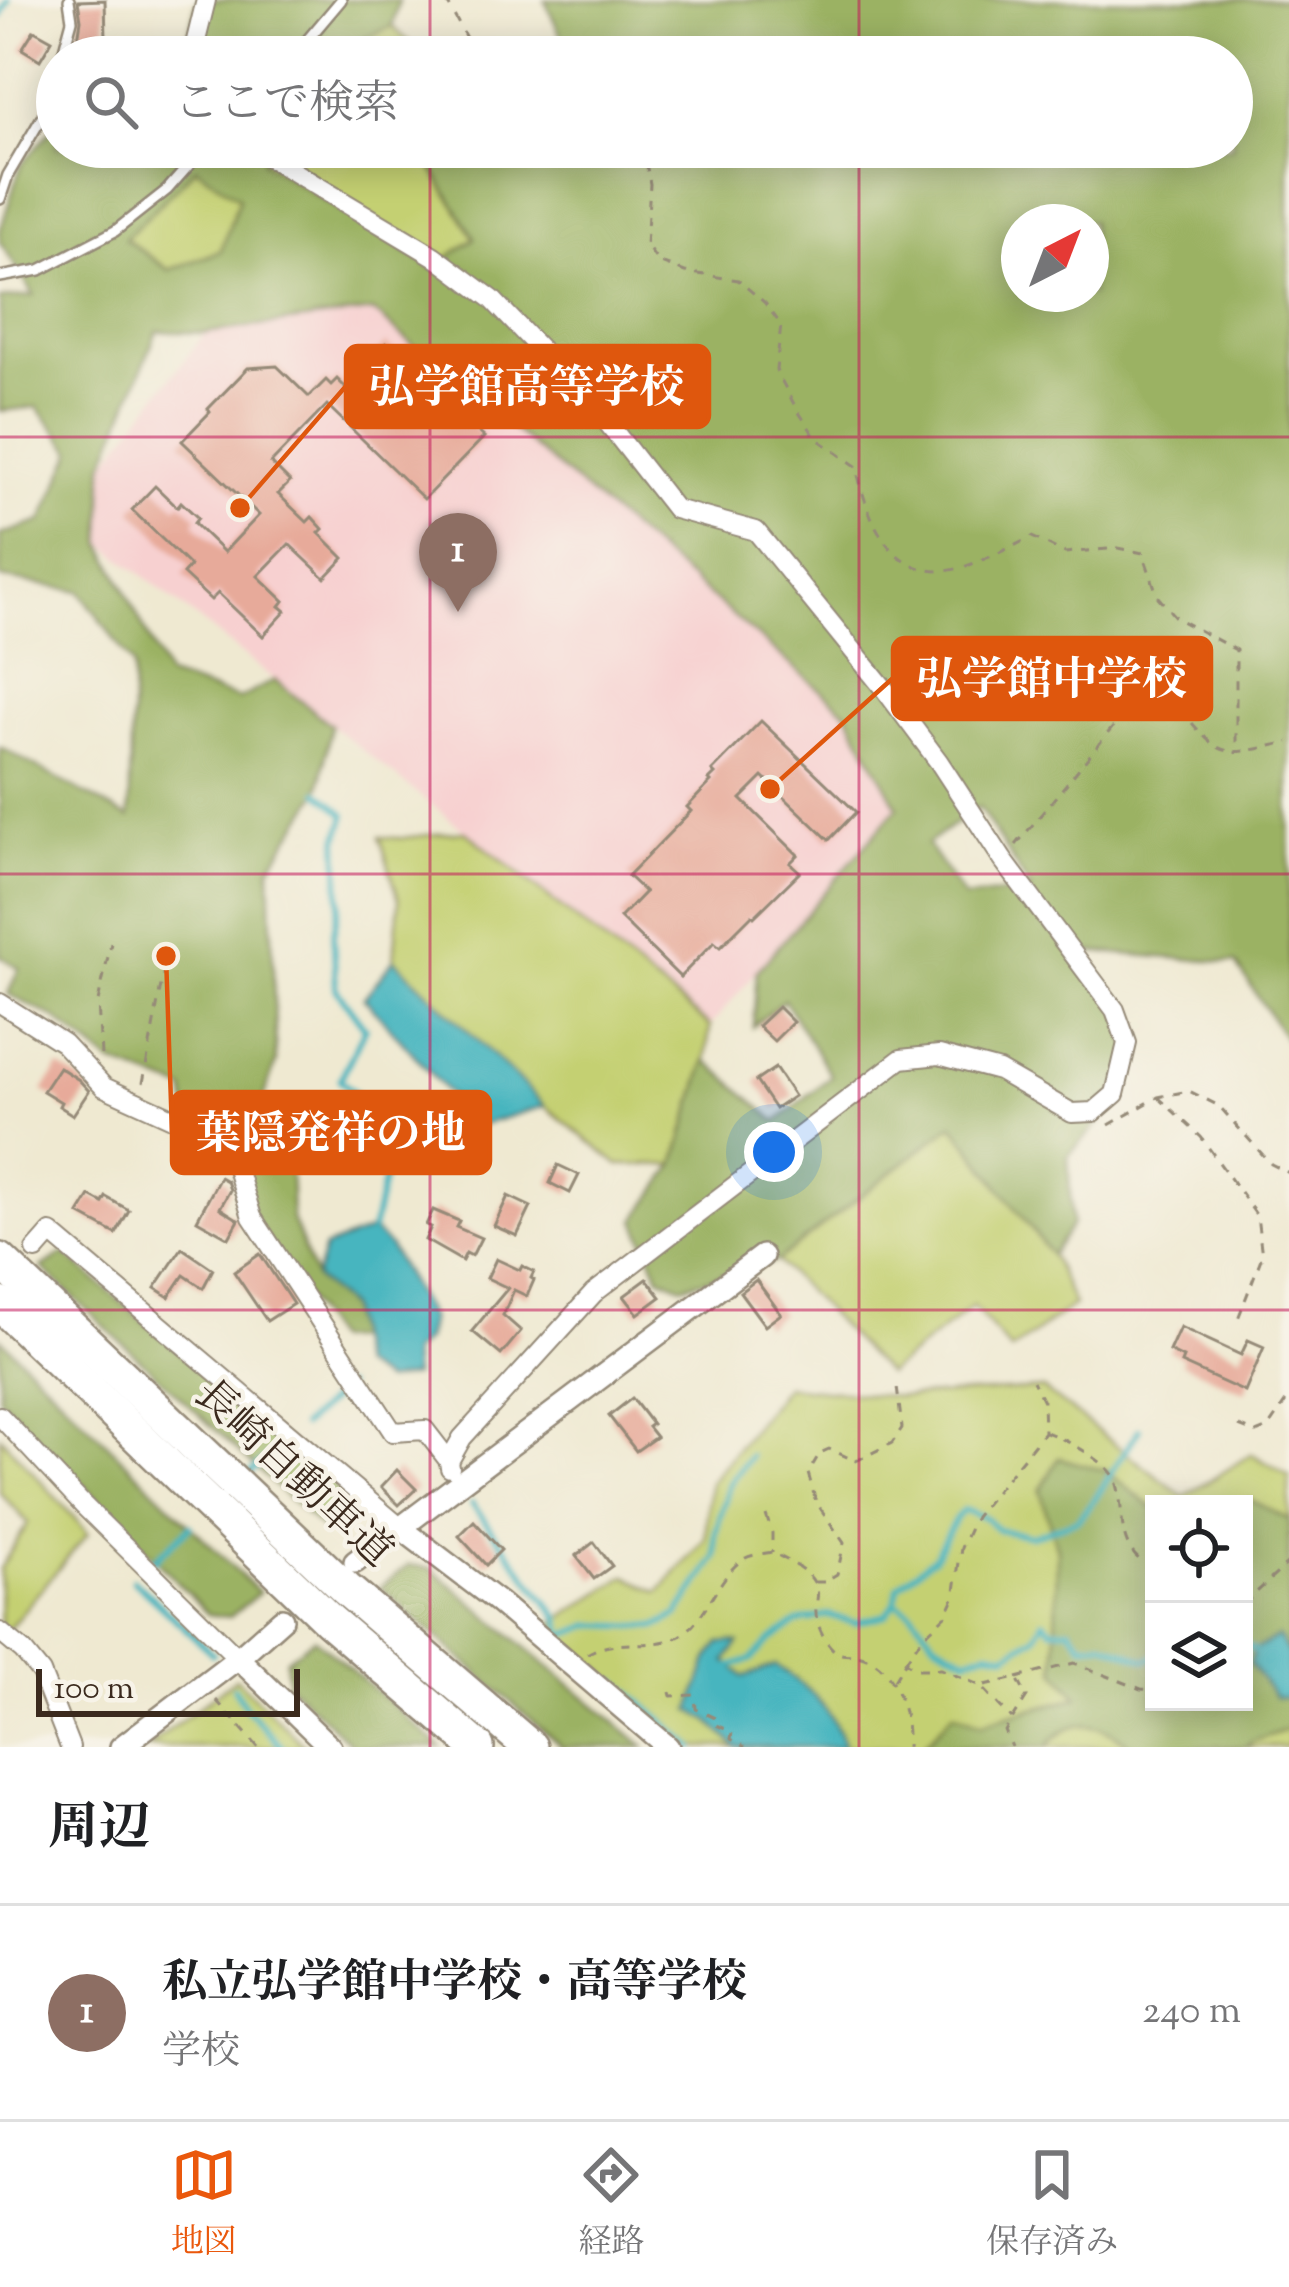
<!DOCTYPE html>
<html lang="ja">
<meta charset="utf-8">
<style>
:root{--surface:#fff;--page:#f2f2f2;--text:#202124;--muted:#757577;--line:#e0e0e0;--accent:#ea580c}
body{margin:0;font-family:"Sorts Mill Goudy","Noto Serif JP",serif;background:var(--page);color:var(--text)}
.controls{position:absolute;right:36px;bottom:36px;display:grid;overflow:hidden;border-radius:0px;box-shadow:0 6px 30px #0003}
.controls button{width:108px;height:108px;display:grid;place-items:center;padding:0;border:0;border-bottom:3px solid var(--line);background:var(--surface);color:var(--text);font:60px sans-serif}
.compass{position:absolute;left:1001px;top:204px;width:108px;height:108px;border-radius:50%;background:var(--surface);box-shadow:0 6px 30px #0003;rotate:42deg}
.scale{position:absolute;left:36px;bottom:30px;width:264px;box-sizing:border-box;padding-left:12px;border:6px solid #3b2a1e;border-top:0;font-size:33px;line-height:42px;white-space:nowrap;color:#3b2a1e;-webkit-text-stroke:9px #f7f3e8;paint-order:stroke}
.you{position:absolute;left:774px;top:1152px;width:42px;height:42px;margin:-30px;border:9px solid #fff;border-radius:50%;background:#1a73e8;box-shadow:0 0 0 18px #1a73e833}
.badge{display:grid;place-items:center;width:78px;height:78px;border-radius:50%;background:var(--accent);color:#fff;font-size:39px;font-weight:700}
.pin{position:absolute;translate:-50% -99px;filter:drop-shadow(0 3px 6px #0008)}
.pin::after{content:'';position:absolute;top:63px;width:42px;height:36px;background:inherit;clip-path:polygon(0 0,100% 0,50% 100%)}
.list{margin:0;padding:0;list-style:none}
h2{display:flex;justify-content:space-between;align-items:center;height:156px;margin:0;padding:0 48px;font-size:51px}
h2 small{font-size:39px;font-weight:400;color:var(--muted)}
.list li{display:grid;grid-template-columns:78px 1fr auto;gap:36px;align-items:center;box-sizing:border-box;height:216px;padding:0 48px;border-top:3px solid var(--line)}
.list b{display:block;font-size:45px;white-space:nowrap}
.list p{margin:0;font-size:39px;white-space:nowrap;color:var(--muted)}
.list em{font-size:39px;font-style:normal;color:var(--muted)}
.icon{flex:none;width:66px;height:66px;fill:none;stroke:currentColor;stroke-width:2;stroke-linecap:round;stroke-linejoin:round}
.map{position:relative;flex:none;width:1289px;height:1747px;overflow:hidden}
.search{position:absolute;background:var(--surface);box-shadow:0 6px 30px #0003;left:36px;right:36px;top:36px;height:132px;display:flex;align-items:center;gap:30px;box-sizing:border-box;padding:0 42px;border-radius:66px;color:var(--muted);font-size:45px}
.sheet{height:372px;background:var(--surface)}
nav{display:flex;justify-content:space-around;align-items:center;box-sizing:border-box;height:168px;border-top:3px solid var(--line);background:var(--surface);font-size:33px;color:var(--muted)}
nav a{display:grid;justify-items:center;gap:6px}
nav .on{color:var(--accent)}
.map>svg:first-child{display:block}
.built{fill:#f7d0d0}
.green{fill:#c4d072;stroke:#807d48;stroke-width:3;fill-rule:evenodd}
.forest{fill:#9bb264;stroke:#6b6e41;stroke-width:3;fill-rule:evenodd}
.water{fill:#46b5bf;stroke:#40706e;stroke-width:3}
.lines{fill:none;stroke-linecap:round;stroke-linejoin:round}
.stream{stroke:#46b5bf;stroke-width:6}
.building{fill:#e7aa9a}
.service-casing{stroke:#958a78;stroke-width:14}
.minor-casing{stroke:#958a78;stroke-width:22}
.tertiary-casing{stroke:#958a78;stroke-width:26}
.motorway-casing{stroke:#958a78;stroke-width:38}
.path{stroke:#958a78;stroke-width:3;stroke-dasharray:9 9;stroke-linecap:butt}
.service{stroke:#fff;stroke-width:9}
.minor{stroke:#fff;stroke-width:18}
.tertiary{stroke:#fff;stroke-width:21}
.motorway{stroke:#fff;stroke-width:33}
.grid{fill:none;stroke:#c2185b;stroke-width:3;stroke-opacity:0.55}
.labels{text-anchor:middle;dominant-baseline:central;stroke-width:9;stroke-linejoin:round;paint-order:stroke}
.street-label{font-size:42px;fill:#3b2a1e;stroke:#f7f3e8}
.leader{fill:none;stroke:#df570d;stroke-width:4.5}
.callout-dot{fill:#df570d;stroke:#f7f3e8;stroke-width:4.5}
.callout{fill:#df570d;stroke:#df570d;stroke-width:4.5}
.callout-label{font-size:45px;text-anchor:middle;font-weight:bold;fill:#fff}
</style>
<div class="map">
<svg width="1289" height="1747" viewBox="0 0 1289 1747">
<rect width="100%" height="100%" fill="#f7f3e8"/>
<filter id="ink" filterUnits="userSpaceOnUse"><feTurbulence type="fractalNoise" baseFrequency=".00833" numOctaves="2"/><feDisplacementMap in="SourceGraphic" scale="24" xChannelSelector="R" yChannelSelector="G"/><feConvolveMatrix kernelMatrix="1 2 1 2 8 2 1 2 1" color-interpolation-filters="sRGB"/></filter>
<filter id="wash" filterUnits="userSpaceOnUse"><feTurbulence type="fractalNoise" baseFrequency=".004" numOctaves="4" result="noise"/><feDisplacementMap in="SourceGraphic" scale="48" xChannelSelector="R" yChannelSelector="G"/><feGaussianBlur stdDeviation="2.7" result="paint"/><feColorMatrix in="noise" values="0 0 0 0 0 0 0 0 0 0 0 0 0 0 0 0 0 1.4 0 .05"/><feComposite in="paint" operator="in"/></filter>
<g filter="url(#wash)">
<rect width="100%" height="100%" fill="#efe9d1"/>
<!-- built -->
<polygon class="built" points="373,311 847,712 898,807 710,1026 102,543 104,465 205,333"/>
<!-- green -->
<g class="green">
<polygon points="392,26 425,57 325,57"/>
<polygon points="269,147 419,147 475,239 434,268 262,161"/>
<polygon points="196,167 239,198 221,251 169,270 124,238"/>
<polygon points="465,831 710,1026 706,1060 675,1165 619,1165 545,1106 394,959 399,900 380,837 401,838"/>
<polygon points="953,1124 1051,1255 1074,1305 1011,1351 973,1306 887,1374 777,1261"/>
<path d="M785,1386L899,1397L1043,1389L1184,1497L1252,1454L1289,1476V1747H691L549,1626L626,1576L659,1592L705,1540L710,1483ZM1154,1504H1244V1702H1154Z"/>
<polygon points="0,1436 88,1533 5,1633 0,1629 0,1569 28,1523 0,1493"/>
<polygon points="236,1678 306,1747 147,1747"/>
</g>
<!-- forest -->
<g class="forest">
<polygon points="197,0 399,0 392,26 325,57 184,57"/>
<path d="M545,0H1289V1045L1236,963L1082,951L1139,1030L1125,1096L1068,1156L1072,1224L1051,1255L953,1124L777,1261L682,1286L659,1276L636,1220L675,1165L706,1060L777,1122L831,1076L784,1000L753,1026L757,971L898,807L847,712L373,311L205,333L157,331L104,465L102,543L167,676L239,699L275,680L331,725L319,792L270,868L276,1062L256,1118L290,1169L292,1219L315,1278L348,1307L354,1339L333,1340L252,1217L235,1162L191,1127L185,1090L111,1063L55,1018L8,994L19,968L0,956V747L129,818L133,666L80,591L0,578V535L42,521L73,451L37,407L0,411V299L34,295L0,242V231L21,165L57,123V147H269L263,162L434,268L475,238L419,147H1232V57H559L565,45ZM196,168L239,198L221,251L169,270L125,239ZM1019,222H1091V294H1019ZM979,807L1031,890L964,898L927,844Z"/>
<polygon points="64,1253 342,1491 324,1531 42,1268"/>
<polygon points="0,1338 259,1593 230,1617 208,1614 0,1398"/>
<path d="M1059,1458L1106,1471L1154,1509V1702H1244V1504H1234L1249,1499L1289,1520V1729L1251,1742L1247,1747H1131C1104,1722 1073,1714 1047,1747H922L954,1712L982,1724C1014,1711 1046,1707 1078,1697L1056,1670L1057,1549L1040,1490Z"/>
<polygon points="409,1565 432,1569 645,1747 562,1747 380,1587"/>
<polygon points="314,1638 441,1747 354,1747 288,1684 286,1660"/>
</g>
<!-- water -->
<g class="water">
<polygon points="394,959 545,1106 477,1126 364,998"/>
<polygon points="372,1230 389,1246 430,1319 425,1340 411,1353 413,1376 385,1382 359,1366 348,1307 315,1278 324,1248"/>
<polygon points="1278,1637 1289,1655 1289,1698 1275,1697 1250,1664 1254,1650"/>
<path d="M732,1642L739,1643L726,1661L744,1677L776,1665C806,1686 835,1709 844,1747H737L709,1721L691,1710L708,1660L720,1643Z"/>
</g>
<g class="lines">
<!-- stream -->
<g class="stream">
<polyline points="0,18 8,0"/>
<path d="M319,792L346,815L338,839L340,902L333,935L336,989L365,1028L340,1080L359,1096C350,1137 349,1146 385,1172L372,1230"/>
<polyline points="302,1426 345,1387"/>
<polyline points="250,1473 283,1443"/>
<polyline points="472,1504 560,1619 563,1636 591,1625 656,1627 678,1615 716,1557 715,1535 730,1483 750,1456"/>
<polyline points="154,1560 191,1526"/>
<polyline points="133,1580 213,1654"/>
<polyline points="896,1603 912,1612 935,1641 967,1658 988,1651 1007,1654 1036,1636 1043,1621 1052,1629 1070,1628 1083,1644 1104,1643 1146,1660 1154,1657"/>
<polyline points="1244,1645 1254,1650"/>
<polyline points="730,1667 751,1660 771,1640 798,1622 828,1615 855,1623 886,1615 895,1603 898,1586 934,1557 956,1518 964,1510 986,1518 997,1530 1032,1536 1077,1520 1095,1499 1139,1429"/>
<polyline points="617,1681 693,1747"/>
<polyline points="234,1688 247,1709 282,1747"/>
</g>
</g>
<g id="blocks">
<!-- building -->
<g class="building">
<polygon points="105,0 106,38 78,39 81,20 78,1"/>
<polygon points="34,30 52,40 40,60 22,49"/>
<polygon points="386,343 397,354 400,351 476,424 473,427 484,437 424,499 327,405 271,463 290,482 278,494 307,522 312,517 323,529 319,533 344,558 325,578 289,544 258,576 284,601 280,606 286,611 263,636 218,593 211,600 183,574 190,566 132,510 155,486 177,507 181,502 198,518 194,523 224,552 259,515 182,441 210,412 208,409 248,368 277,366 309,397 326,380 331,385 337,379 345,387"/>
<polygon points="761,721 856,812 829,840 763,777 741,799 798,855 790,863 800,872 754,917 752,915 720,947 714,942 680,977 620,918 645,892 628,876 691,811 687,807 711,782 709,780 715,774 712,771"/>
<polygon points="778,1007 793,1022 774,1041 758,1026"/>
<polygon points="59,1067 79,1080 89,1091 73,1115 59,1106 61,1102 43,1091"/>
<polygon points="775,1068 794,1096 775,1109 756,1081"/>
<polygon points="558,1165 579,1175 570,1193 550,1183"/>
<polygon points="220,1177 227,1181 230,1190 220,1208 239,1220 229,1238 197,1220"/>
<polygon points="90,1196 103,1203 106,1197 129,1210 116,1234 79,1214"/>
<polygon points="508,1196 531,1207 517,1236 494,1226"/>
<polygon points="433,1210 459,1221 456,1227 481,1238 472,1256 466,1253 462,1261 425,1240 431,1227 426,1225"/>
<polygon points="182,1248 213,1269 203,1288 184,1275 169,1297 155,1288"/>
<polygon points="260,1254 293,1304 267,1321 234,1272"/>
<polygon points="496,1259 520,1270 522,1266 534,1272 531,1278 534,1280 527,1296 514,1290 503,1315 521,1331 501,1355 472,1331 508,1288 487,1278"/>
<polygon points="647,1279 661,1297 638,1314 624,1296"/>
<polygon points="756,1280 781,1314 765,1326 740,1292"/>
<polygon points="1180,1327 1241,1355 1248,1340 1264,1347 1245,1392 1181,1363 1183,1358 1169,1351"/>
<polygon points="632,1398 652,1424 648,1427 656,1437 636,1451 609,1416"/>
<polygon points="397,1470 416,1489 399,1505 381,1487"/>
<polygon points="474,1521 501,1550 486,1565 459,1536"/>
<polygon points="594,1542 612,1566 594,1579 576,1556"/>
</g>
</g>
</g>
<g filter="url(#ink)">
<use href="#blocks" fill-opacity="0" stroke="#958a78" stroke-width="3"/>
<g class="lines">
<!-- service casing -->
<g class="service-casing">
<g id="service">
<polyline points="62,57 72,20 69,0"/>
<polyline points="293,57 341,0"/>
<polyline points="0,199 8,175 48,107 57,75"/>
<polyline points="0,277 40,270 115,231 167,190 205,147"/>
</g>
</g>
<!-- minor casing -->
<g class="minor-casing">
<g id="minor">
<polyline points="192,57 206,0"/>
<polyline points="252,147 434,256 492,299 596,408 675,509 756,531 886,691 939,762 1003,860 1115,1010 1127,1043 1115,1094 1094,1112 1072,1113 999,1071 939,1055 901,1059 594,1293 462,1438 449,1461"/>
<polyline points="0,1003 63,1043 104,1087 214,1137 235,1162 252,1217 393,1432 425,1430 449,1461 450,1468"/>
<polyline points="36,1250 51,1233 402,1529"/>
<polyline points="0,1416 83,1505 238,1658"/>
<polyline points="0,1632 23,1651 41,1673 70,1747"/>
</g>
</g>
<!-- tertiary casing -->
<g class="tertiary-casing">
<g id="tertiary">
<polyline points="402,1529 498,1602 668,1747"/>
<polyline points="355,1562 762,1256"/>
<polyline points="238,1658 330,1747"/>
<polyline points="121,1747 238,1658 282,1619"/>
</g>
</g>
<!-- motorway casing -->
<g class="motorway-casing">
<g id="motorway">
<polyline points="0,1260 346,1589 530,1747"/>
<polyline points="0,1304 329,1620 477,1747"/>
</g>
</g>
<!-- path -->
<g class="path">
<polyline points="446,0 476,57"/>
<path d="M613,147L646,163L650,184L646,245L658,262L685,272L738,280L765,303L781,325L776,370L796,408L816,438L856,466C866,512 885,573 944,571C969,569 1009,548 1032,537L1065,553L1118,548L1143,553L1158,597L1176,618L1236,650V754"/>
<path d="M906,687L985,680L1068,695L1105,716L1134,701L1175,703C1223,759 1217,758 1289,742"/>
<polyline points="1016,845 1132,704"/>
<polyline points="101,1055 98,1002 111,943"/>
<polyline points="143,1083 164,969"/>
<polyline points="1158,1097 1201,1137 1257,1216 1262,1256 1236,1324"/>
<polyline points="1109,1125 1158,1097 1189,1091 1219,1106 1271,1164 1289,1173"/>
<polyline points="1239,1426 1256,1433 1268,1428 1289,1397"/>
<path d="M1045,1432C1061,1436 1109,1463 1115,1478C1128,1512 1111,1550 1154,1568"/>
<polyline points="766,1515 772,1533 772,1552"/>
<polyline points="815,1582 824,1582 837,1574 844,1543 816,1502 808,1473 820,1453 829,1449 856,1461 892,1443 902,1428 897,1387"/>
<polyline points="1244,1604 1289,1562"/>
<path d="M587,1654C615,1637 651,1650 678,1637C706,1623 717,1575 744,1559C751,1554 764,1554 772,1552C787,1561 809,1569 816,1586C820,1595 815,1604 816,1613C816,1623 824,1640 831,1647C839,1657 846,1654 857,1655C895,1662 909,1714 907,1747"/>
<polyline points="905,1662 921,1639 946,1615 954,1598 961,1548 975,1517 1044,1432 1043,1401 1033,1381"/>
<polyline points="1017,1678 1074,1663 1141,1689 1154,1690"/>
<polyline points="894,1680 905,1662 917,1669 941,1669 981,1686 1012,1719"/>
<polyline points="985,1685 1017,1678 1027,1697 1005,1731 1012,1747"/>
<polyline points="1244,1688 1246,1688"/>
<polyline points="670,1692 671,1696 695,1695 696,1709 717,1719 716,1725 732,1732 731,1739 745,1747"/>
<polyline points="216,1700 258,1747"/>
</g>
<!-- service -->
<use href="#service" class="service"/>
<!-- minor -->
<use href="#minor" class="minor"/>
<!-- tertiary -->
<use href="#tertiary" class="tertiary"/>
<!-- motorway -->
<use href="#motorway" class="motorway"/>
</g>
</g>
<!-- grid -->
<path class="grid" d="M430,0V57M859,0V57M430,147V1747M859,147V1747M0,437H1289M0,874H1289M0,1310H1289"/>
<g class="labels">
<!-- street labels -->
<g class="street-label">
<text transform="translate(292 1475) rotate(43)">長崎自動車道</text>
</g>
</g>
<!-- callouts -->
<path class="leader" d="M240 508L346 386M770 789L893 678M166 956L172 1132"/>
<g class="callout-dot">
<circle cx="240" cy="508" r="12"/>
<circle cx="770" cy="789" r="12"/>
<circle cx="166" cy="956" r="12"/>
</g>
<g class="callout">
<rect x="346" y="346" width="363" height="81" rx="12"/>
<rect x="893" y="638" width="318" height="81" rx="12"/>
<rect x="172" y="1092" width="318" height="81" rx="12"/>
</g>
<g class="callout-label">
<text x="527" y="402">弘学館高等学校</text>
<text x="1052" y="694">弘学館中学校</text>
<text x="331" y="1148">葉隠発祥の地</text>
</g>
</svg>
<div class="controls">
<button><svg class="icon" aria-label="locate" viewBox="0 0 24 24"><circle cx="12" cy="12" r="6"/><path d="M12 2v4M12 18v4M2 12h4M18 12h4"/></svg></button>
<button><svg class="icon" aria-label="layers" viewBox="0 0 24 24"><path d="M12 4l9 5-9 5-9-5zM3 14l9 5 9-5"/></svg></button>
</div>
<svg class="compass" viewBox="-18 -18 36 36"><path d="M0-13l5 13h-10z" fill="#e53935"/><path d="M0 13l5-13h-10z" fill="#757577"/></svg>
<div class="scale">100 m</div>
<div class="you"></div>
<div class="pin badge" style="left:458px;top:612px;background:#8d6e63">1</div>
<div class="search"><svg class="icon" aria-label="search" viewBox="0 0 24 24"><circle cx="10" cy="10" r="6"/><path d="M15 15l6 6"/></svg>ここで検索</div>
</div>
<section class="sheet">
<h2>周辺<small></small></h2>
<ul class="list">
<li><span class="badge" style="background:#8d6e63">1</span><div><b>私立弘学館中学校・高等学校</b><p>学校</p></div><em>240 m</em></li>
</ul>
</section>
<nav>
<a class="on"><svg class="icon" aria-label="map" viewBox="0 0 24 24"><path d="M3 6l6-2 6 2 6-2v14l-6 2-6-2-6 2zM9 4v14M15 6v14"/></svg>地図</a>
<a><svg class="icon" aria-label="directions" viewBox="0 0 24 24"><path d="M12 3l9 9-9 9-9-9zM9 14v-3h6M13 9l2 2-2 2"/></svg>経路</a>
<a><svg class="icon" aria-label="saved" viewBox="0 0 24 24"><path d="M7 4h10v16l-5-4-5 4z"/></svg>保存済み</a>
</nav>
